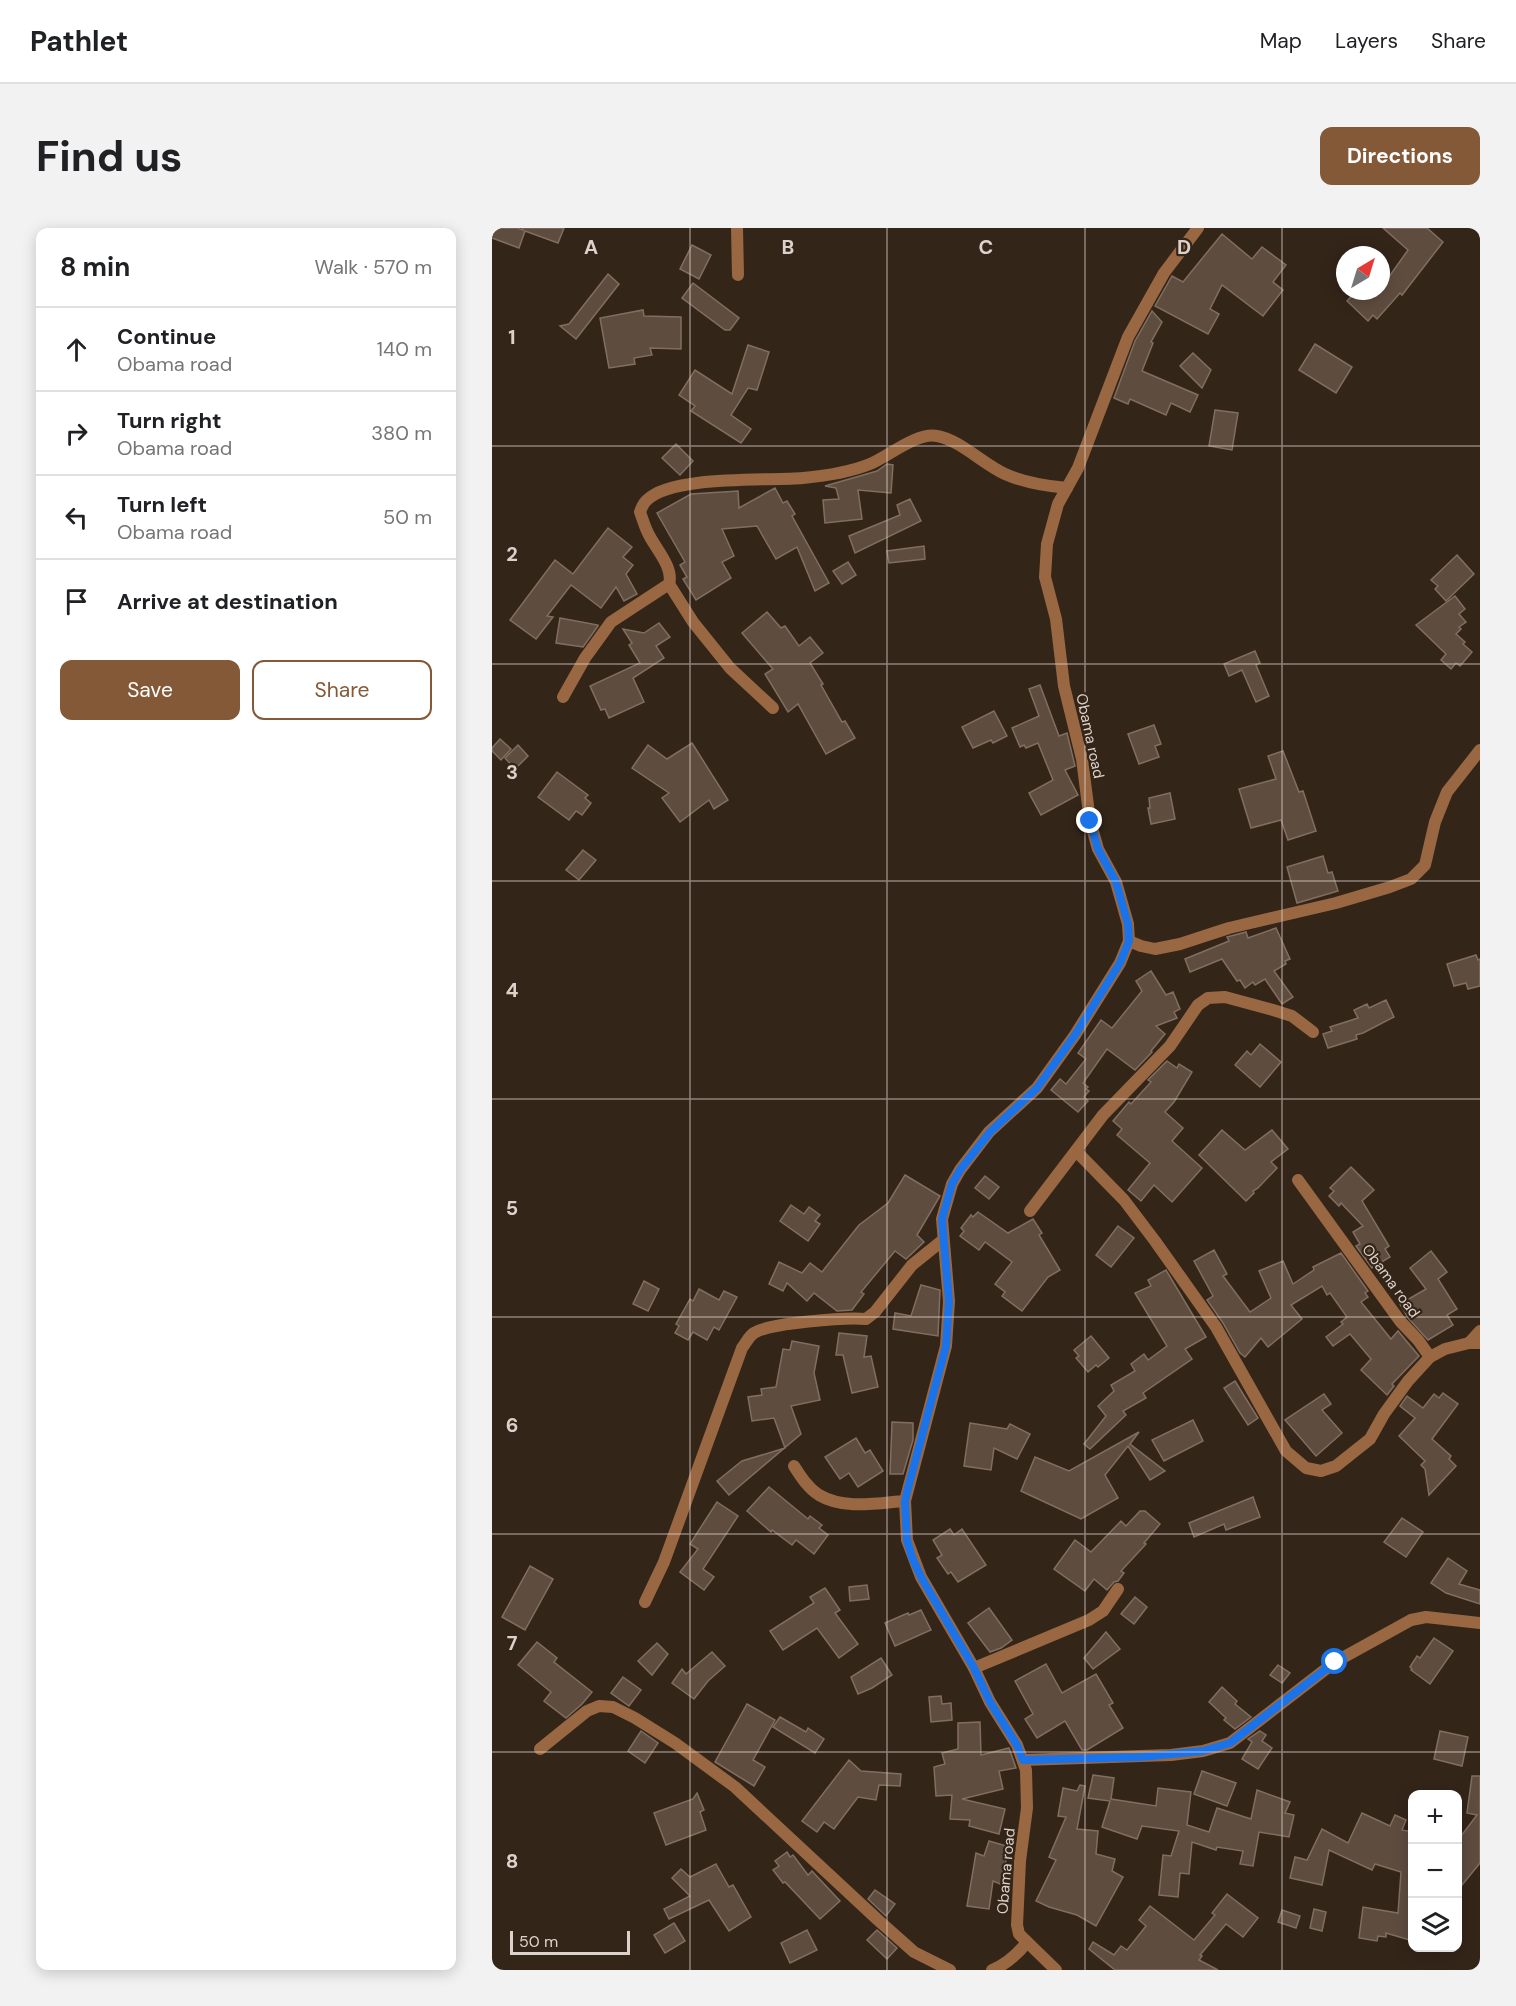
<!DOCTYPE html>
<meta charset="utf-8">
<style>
:root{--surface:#fff;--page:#f2f2f2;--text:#202124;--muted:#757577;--line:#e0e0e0;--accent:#835938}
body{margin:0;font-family:"DM Sans",sans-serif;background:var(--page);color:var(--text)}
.controls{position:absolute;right:18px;bottom:18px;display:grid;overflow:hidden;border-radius:12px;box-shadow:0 3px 15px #0003}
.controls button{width:54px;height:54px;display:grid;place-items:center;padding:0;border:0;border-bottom:2px solid var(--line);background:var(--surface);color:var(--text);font:30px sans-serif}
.compass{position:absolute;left:844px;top:18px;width:54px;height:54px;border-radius:50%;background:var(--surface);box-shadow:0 3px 15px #0003;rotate:38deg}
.scale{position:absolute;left:18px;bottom:15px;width:120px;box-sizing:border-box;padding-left:6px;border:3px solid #ddd2cb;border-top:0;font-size:16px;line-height:21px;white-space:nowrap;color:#ddd2cb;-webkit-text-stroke:4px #342519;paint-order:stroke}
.stop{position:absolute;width:18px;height:18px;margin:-14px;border:4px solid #1a73e8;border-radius:50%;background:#fff}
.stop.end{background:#1a73e8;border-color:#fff;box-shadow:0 2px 6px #0008}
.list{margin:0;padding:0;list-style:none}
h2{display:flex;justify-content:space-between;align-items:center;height:78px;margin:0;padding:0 24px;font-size:26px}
h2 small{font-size:20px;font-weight:400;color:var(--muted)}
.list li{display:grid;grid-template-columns:39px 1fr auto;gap:18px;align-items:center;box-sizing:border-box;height:84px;padding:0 24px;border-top:2px solid var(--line)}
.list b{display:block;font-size:22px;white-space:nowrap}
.list p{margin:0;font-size:20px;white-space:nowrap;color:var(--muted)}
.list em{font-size:20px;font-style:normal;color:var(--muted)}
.actions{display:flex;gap:12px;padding:18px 24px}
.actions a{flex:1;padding:14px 0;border:2px solid var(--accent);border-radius:12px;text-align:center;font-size:21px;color:var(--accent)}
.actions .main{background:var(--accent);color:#fff}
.icon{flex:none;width:33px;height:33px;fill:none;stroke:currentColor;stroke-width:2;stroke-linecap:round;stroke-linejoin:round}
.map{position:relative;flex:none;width:988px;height:1742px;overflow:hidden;border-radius:12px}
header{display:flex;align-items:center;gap:36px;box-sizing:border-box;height:84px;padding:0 30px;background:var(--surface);border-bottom:2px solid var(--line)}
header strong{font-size:28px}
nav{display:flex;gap:33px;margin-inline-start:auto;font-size:21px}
.intro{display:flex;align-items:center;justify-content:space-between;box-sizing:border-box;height:144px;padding:0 36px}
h1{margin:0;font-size:42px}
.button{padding:15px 27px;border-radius:12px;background:var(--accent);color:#fff;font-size:21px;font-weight:700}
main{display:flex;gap:36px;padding:0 36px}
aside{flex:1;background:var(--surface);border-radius:12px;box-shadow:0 3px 15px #0003}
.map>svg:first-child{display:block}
.building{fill:#5e4c3f;stroke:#816e60;stroke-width:1.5}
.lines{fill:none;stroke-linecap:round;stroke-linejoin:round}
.minor{stroke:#996842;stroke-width:12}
.route{stroke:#1a73e8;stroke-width:8}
.grid{fill:none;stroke:#ddd2cb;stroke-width:1.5;stroke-opacity:0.55}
.labels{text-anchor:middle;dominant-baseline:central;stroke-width:4.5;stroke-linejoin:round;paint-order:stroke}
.street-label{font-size:15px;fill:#ddd2cb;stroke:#342519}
.grid-label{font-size:20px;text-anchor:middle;font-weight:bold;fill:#ddd2cb;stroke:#342519;stroke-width:4.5;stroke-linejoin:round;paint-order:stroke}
</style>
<header>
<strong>Pathlet</strong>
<nav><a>Map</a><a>Layers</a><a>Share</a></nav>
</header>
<div class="intro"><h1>Find us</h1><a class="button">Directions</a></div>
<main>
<aside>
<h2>8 min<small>Walk · 570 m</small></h2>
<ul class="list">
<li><svg class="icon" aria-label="ahead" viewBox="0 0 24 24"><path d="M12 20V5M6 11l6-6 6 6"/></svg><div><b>Continue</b><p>Obama road</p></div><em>140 m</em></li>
<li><svg class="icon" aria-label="right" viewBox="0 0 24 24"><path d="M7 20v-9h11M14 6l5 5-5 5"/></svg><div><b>Turn right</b><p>Obama road</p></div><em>380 m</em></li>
<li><svg class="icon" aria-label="left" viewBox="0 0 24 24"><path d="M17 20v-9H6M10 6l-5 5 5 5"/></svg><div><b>Turn left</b><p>Obama road</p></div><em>50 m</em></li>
<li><svg class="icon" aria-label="arrive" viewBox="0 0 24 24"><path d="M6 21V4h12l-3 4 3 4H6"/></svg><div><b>Arrive at destination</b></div></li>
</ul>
<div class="actions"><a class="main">Save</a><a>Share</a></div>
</aside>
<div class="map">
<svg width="988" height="1742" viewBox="0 0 988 1742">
<rect width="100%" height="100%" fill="#342519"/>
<!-- building -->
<g class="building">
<polygon points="0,0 25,0 31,2 30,0 72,0 66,15 33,3 27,20 0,10"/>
<polygon points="891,0 935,0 951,14 910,67 908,65 885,91 881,87 876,93 855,73 864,63 889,63 889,60 916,22"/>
<polygon points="730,6 760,31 770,19 794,37 781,54 791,62 771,88 730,57 718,81 727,86 716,106 663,78 680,48 691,54"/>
<polygon points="200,17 219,27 207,51 188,41"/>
<polygon points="116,46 127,56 84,111 68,98 77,96"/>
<polygon points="201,55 247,90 238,102 233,102 190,70"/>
<polygon points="151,82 152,88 189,89 189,121 158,120 160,127 142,130 143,136 117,140 108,90"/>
<polygon points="660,83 670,94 659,114 661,115 650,143 706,167 698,184 679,175 674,187 638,171 636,176 622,170 643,113"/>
<polygon points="823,116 860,139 844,165 807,142"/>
<polygon points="256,117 277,124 265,162 256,160 239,187 259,201 249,215 199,183 203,178 187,167 203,142 240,166"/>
<polygon points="701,125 719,142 710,160 688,138"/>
<polygon points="723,182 746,185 740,222 717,218"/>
<polygon points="184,216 201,233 188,247 170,230"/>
<polygon points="395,236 401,237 399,265 366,262 370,291 333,295 331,272 347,271 344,260 333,258 385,243"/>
<polygon points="283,260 291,275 295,273 303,286 300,288 337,355 323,363 305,319 284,331 265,298 230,301 242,328 230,334 239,350 204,372 191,351 195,349 188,337 193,334 165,285 199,266 246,263 247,280"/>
<polygon points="418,271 429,293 363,325 357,308 408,287 405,277"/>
<polygon points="116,300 140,319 131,329 141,337 134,346 145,366 132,373 124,359 109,380 79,357 55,388 61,389 44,411 18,392 63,332 81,346"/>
<polygon points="432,318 433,331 397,335 395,323"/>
<polygon points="965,327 982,346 954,373 943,361 946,358 939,352"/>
<polygon points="356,334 364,347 350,356 341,343"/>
<polygon points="963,368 973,381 967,386 974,394 967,399 969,401 964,406 973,414 971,416 980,424 968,438 964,435 959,441 949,432 954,426 924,397"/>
<polygon points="275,384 289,400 293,398 307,418 318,409 331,425 318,435 331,456 329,457 350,494 353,493 363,510 334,526 306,476 296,484 273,446 281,441 250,405"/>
<polygon points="68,390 106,397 106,398 91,419 64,415"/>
<polygon points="167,395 178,409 164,418 172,430 141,450 152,474 117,490 113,481 109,482 98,458 148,435 137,417 140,415 131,401 152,405"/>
<polygon points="763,423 768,435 764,437 777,468 764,474 750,442 737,448 732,436"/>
<polygon points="548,457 567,508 575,505 583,538 573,542 586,567 549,587 537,565 561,552 546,515 534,520 532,517 528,519 520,500 547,488 537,461"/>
<polygon points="502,483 515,508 501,515 499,512 481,520 470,499"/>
<polygon points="662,497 669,516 663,518 667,529 647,536 636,506"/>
<polygon points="8,511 19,521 9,532 0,523 0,520"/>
<polygon points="200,515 236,572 222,581 217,572 188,594 170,570 177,565 140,540 156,517 175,531"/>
<polygon points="26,517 36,528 23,541 13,530"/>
<polygon points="791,523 807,564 811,563 824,603 796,612 789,592 759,600 747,561 784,551 776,528"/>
<polygon points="65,544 96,567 93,570 99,575 90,587 84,583 77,592 46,569"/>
<polygon points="678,565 683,591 659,596 656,580 658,580 657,570"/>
<polygon points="91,622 104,632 87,652 74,642"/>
<polygon points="831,628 836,645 840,644 846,663 805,675 795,639"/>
<polygon points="784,700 798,731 793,733 794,736 782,743 801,769 790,776 773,751 763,757 761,754 753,760 748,752 745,753 730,731 698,744 693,731 737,713 735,709 754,704 756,710"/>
<polygon points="984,727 986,732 988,731 988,758 976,761 974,755 962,758 955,736"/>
<polygon points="659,743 674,767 681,764 688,781 682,784 685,790 664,798 673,806 659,823 660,824 643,842 615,821 591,855 596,859 594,861 597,863 592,869 596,873 586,884 559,862 568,851 574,856 594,831 586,825 609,792 620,800 650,763 644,753"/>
<polygon points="894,772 902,789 871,805 864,807 865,811 836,820 831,806 840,803 838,799 866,790 862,782 875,776 877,780"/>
<polygon points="768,816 789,834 768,859 743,837 755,823 759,827"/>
<polygon points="675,833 685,840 687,836 700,844 682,874 673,884 691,900 680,913 710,940 680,974 662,957 649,973 636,962 658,935 625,907 630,901 621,893 637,874 639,876 659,854 656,852"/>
<polygon points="730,902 753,922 780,902 796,921 779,934 785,940 766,960 761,963 762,965 754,973 707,927"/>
<polygon points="859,939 882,962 870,973 897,1018 893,1021 898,1029 880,1040 864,1018 868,1016 861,1004 871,998 849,975 847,978 837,968 842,963 838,960"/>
<polygon points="413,947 448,968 425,1007 432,1014 414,1031 403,1023 369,1064 372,1066 360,1082 345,1083 322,1065 315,1073 295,1055 291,1063 277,1056 287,1034 310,1045 318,1035 330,1044 367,997 396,975"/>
<polygon points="493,948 507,959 497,971 483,960"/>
<polygon points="299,977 312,986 317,979 328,987 323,993 328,996 316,1013 288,993"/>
<polygon points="486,984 516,1005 541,991 550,1005 547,1007 568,1042 556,1049 530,1083 510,1068 513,1064 503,1056 520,1034 493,1014 487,1022 468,1008 472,1003 469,1000 479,987 481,989"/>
<polygon points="626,998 642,1010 619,1039 604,1027"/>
<polygon points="722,1022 735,1046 731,1048 758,1084 779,1070 767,1043 791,1033 801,1056 822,1042 821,1039 849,1025 876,1063 873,1065 876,1069 869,1074 899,1111 906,1103 927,1128 900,1156 902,1158 895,1167 869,1142 879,1131 858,1106 841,1118 834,1109 851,1096 849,1094 855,1089 838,1065 835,1067 830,1058 799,1077 810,1091 776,1119 769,1110 753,1129 748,1125 731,1095 715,1072 721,1068 702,1033"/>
<polygon points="939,1023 955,1044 946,1051 965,1081 955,1087 961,1097 936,1112 917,1091 908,1076 934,1061 918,1040"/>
<polygon points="674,1042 714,1109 693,1121 700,1131 651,1165 654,1170 631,1183 634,1187 598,1221 592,1216 614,1188 606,1178 622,1163 619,1157 643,1143 639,1136 652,1126 656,1132 675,1118 643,1065 659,1058 656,1052"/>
<polygon points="152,1053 167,1061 156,1083 141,1076"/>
<polygon points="429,1057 448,1062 446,1108 401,1101 403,1085 419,1088"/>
<polygon points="207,1061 227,1072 232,1063 245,1069 227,1102 222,1099 215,1112 201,1104 196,1112 183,1105 187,1098 184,1096 198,1071 201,1073"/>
<polygon points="347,1105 375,1108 372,1129 379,1128 386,1159 360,1165 351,1127 344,1127"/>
<polygon points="599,1108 617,1130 606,1139 604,1137 596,1144 584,1130 587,1128 582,1122"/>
<polygon points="300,1113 327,1118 322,1145 328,1172 299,1178 309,1206 237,1267 225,1253 250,1233 293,1220 282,1190 260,1193 256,1169 270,1167 269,1161 284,1159 291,1121 298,1122"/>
<polygon points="743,1153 766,1190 756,1197 732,1160"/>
<polygon points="951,1165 966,1176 940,1211 959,1228 957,1231 964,1238 937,1267 933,1241 929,1237 933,1233 907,1208 923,1190 908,1178 915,1168 931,1180 942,1166 947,1170"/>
<polygon points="832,1166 839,1176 830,1182 850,1205 824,1228 793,1192"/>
<polygon points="701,1192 711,1213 672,1233 660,1212"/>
<polygon points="400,1194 421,1195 421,1212 411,1246 398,1246"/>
<polygon points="478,1195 515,1201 518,1196 538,1206 525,1231 502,1220 499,1242 472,1238"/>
<polygon points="647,1204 638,1216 673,1243 658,1252 636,1218 613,1247 626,1270 589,1291 529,1263 543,1229 577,1243"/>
<polygon points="364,1210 373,1225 378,1222 391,1243 366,1259 357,1245 348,1251 333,1229"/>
<polygon points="277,1259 316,1291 318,1288 330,1297 327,1300 336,1307 322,1326 304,1312 300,1317 280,1302 279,1304 255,1283"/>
<polygon points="761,1269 768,1289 734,1302 732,1296 702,1309 697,1295"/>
<polygon points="225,1274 246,1288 211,1341 222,1349 212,1362 188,1344 206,1321 198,1316"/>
<polygon points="648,1283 653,1283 668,1296 652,1315 654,1316 629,1343 632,1345 626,1353 622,1354 615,1362 602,1351 593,1363 562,1341 583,1312 599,1324 629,1293 634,1298"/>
<polygon points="910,1290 931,1304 914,1329 892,1314"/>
<polygon points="458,1301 462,1307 470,1301 494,1337 466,1354 459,1344 456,1346 445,1330 450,1327 441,1312"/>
<polygon points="956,1330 975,1343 967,1356 988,1362 988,1376 954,1365 939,1355"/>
<polygon points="38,1338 61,1351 33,1402 10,1389"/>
<polygon points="375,1357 377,1371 358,1373 357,1359"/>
<polygon points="333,1360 348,1382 343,1385 366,1416 347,1430 325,1400 291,1422 278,1403 322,1375 318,1369"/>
<polygon points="643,1369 655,1379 642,1396 629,1386"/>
<polygon points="497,1380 520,1412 509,1420 498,1424 476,1395"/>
<polygon points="429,1382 439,1402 403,1418 393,1395 416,1385 417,1387"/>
<polygon points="614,1404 628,1421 601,1441 592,1430"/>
<polygon points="942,1410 961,1423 938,1456 919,1442 920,1441 918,1439 925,1428 928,1430"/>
<polygon points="45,1414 65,1430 62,1434 100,1464 90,1476 74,1490 52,1473 59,1464 26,1437"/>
<polygon points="165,1415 176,1426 160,1447 146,1433"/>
<polygon points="220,1424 233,1438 216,1453 202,1471 180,1455 190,1441 194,1446"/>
<polygon points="389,1430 400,1447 380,1460 366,1466 359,1449"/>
<polygon points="554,1436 570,1465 604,1446 621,1475 617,1477 631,1500 595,1522 590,1522 573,1493 545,1510 533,1491 541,1486 523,1453"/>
<polygon points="786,1437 798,1445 790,1455 778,1447"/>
<polygon points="131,1449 149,1462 137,1478 119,1465"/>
<polygon points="730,1459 745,1473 743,1476 759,1489 743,1501 732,1492 734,1490 717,1474"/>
<polygon points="449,1468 450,1476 459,1475 460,1492 439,1494 437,1469"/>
<polygon points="255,1476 283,1492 261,1532 273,1539 262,1558 223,1534"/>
<polygon points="288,1489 314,1504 316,1500 332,1511 323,1525 281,1499"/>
<polygon points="488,1494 489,1527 517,1520 524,1540 507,1543 511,1561 470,1571 513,1581 507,1606 477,1598 478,1592 458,1591 460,1567 444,1568 442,1539 453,1536 450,1525 466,1521 466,1495"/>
<polygon points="149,1503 166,1515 153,1535 136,1523"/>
<polygon points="768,1503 774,1507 770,1513 780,1520 766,1541 750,1531 760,1514 756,1511"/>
<polygon points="948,1503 976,1509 970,1538 942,1531"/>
<polygon points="357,1532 369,1543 409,1546 408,1558 387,1557 384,1572 366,1569 342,1601 332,1594 325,1604 310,1593"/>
<polygon points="710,1543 744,1555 735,1578 702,1566"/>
<polygon points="601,1547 622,1550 619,1571 664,1578 666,1560 699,1564 695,1597 717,1604 725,1580 759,1591 765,1562 798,1574 793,1585 802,1587 797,1609 767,1604 761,1638 748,1636 751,1623 725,1619 724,1622 700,1614 697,1646 688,1645 686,1669 667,1667 671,1627 679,1628 687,1603 650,1598 645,1611 610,1599 618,1573 596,1570"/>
<polygon points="980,1548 988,1548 988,1635 966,1662 966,1612 985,1587 975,1585"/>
<polygon points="588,1557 593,1558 585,1601 606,1603 604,1626 623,1631 620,1643 631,1649 604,1698 585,1687 557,1679 544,1673 564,1632 557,1629 574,1589 566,1588 571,1560 585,1563"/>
<polygon points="205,1565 212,1582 208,1584 214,1602 174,1617 162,1585 201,1571"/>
<polygon points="870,1585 898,1598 903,1587 914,1592 910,1602 921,1604 921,1713 894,1705 894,1709 886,1708 885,1713 867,1710 871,1679 906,1685 909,1644 883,1636 880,1642 837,1622 830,1657 798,1650 803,1629 815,1632 830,1601 856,1615"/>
<polygon points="497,1613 518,1619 511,1643 519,1646 518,1660 501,1653 497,1681 475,1678 484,1625 492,1628"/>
<polygon points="295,1624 298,1629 301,1627 316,1647 320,1643 348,1673 328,1691 293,1654 291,1655 281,1642 287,1638 283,1633"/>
<polygon points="224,1636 237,1659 241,1657 259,1689 237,1703 217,1672 177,1691 172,1681 198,1668 180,1650 189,1641 198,1649"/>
<polygon points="383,1662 403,1676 394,1688 376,1671"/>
<polygon points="735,1666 766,1690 751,1709 734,1696 708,1727 710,1728 707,1732 726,1742 623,1742 597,1721 601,1714 622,1727 629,1718 635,1722 654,1698 647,1692 658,1678 702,1712 723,1687 720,1685"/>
<polygon points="822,1681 834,1684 830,1703 818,1700"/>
<polygon points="790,1682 808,1688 804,1700 786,1694"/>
<polygon points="182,1695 193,1713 173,1725 162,1707"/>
<polygon points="315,1702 325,1722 298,1735 289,1715"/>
<polygon points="385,1702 405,1720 395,1731 375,1712"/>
</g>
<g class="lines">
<!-- minor -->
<g class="minor">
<polyline points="245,0 246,47"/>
<polyline points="177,356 201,394 238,440 281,480"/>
<path d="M71,469L93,430L119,394L177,356C182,340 164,321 157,307C153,300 151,292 148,284C150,279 151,275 155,272C180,247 275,253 311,250C333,248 358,244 378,236C397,228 425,204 445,208C468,212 491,236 513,246C533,255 553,258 575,260"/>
<polyline points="637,713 649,718 663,721 688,716 737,700 844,675 898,659 919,651 933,637 943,594 955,564 988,522"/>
<polyline points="584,923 632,972 663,1013 724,1099 794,1223 814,1240 829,1243 844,1238 878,1211 892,1186 916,1153 938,1129 953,1121 977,1115 988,1115"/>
<polyline points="806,952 908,1093 926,1112 938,1129"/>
<polyline points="538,983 611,887 678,818 706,777 716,770 733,769 781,782 800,788 821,804"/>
<polyline points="977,1115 988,1103"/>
<path d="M302,1238C309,1249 316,1260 327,1267C352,1282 386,1275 413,1273"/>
<path d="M153,1374L172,1334L250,1120C254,1115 257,1108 262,1105C277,1095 355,1089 374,1091L383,1084L420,1037L451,1012"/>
<polyline points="482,1440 597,1392 611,1383 626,1361"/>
<polyline points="48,1521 95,1483 107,1478 121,1479 143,1490 183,1515 243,1559 386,1692 422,1724 458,1742"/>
<polyline points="531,1532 679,1527 711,1523 738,1515 843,1434 919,1392 934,1389 988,1395"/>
<path d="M500,1742C515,1736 525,1727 535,1714"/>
<polyline points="564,1742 527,1706 525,1697 528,1633 535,1580 534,1542 525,1517 498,1474 482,1440 429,1349 415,1312 413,1273 454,1118 457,1073 450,991 460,956 468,942 497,904 545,860 583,807 628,735 637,713 636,696 624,654 606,621 598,593 590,531 572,458 564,391 553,349 555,316 566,276 586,240 636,109 672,45 706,0"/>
</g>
</g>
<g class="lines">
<!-- route -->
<polyline class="route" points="598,593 606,621 624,654 636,696 637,713 628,735 583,807 545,860 498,904 468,942 460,956 450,991 457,1073 454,1118 415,1264 413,1273 415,1312 420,1329 429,1349 482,1440 498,1474 525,1517 531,1532 648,1529 711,1523 738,1515 843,1434"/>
</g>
<!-- grid -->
<path class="grid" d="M198,0V1742M395,0V1742M593,0V1742M790,0V1742M0,218H988M0,436H988M0,653H988M0,871H988M0,1089H988M0,1306H988M0,1524H988"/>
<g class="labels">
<!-- street labels -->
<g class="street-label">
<text transform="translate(598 508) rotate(78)">Obama road</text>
<text transform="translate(899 1053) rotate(54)">Obama road</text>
<text transform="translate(514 1643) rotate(-85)">Obama road</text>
</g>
</g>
<g class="grid-label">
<text x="99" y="26">A</text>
<text x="296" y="26">B</text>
<text x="494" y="26">C</text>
<text x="692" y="26">D</text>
<text x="20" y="116">1</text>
<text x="20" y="333">2</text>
<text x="20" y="551">3</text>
<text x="20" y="769">4</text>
<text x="20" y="987">5</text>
<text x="20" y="1204">6</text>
<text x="20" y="1422">7</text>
<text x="20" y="1640">8</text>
</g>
</svg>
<div class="controls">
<button>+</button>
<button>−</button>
<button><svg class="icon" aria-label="layers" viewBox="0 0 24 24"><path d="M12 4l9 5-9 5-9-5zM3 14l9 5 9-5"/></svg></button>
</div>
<svg class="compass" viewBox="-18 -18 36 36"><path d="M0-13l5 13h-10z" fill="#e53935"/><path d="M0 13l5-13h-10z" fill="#757577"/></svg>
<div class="scale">50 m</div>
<div class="stop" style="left:843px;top:1434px"></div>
<div class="stop end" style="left:598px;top:593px"></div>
</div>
</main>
